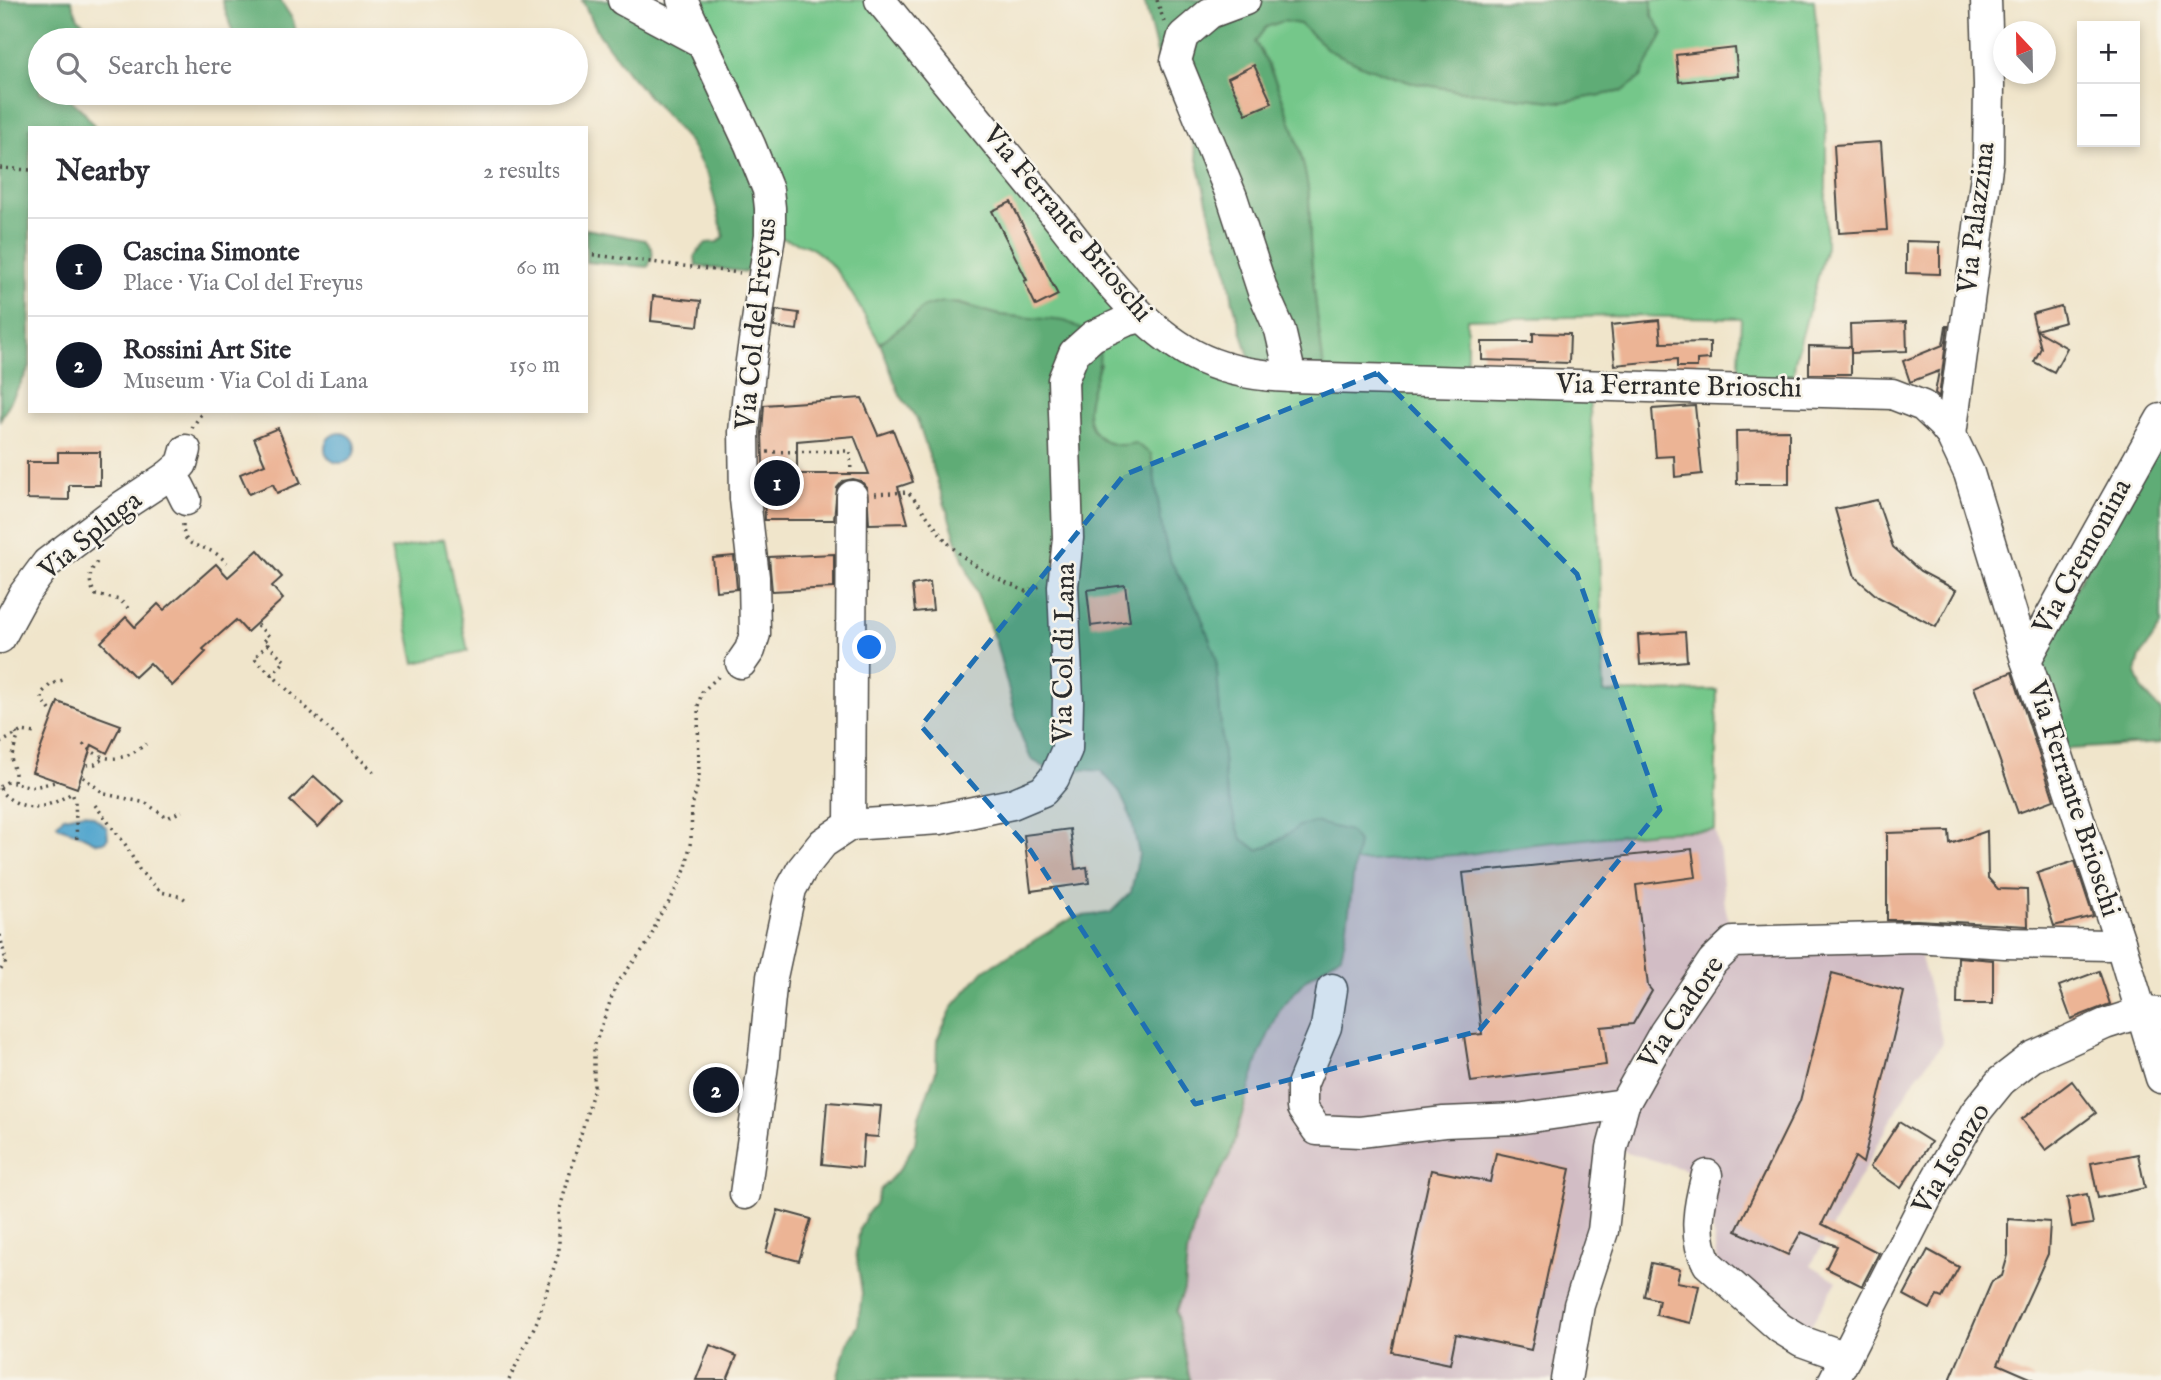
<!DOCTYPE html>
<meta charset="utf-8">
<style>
:root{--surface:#fff;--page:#f7f7f7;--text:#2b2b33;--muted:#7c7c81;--line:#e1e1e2;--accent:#111827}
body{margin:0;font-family:"IM FELL English",serif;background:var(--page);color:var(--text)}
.controls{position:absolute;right:21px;top:21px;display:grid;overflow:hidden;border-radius:0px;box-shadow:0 4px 10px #0003}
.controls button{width:63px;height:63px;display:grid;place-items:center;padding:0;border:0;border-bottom:2px solid var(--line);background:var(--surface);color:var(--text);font:35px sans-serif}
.compass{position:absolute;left:1993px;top:21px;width:63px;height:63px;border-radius:50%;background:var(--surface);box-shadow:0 4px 10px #0003;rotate:338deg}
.you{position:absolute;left:870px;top:648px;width:24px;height:24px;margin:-18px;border:5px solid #fff;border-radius:50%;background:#1a73e8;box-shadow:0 0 0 10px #1a73e833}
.badge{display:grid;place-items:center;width:46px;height:46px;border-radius:50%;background:var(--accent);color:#fff;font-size:23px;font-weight:700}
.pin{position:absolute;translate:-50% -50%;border:4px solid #fff;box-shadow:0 2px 7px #0006}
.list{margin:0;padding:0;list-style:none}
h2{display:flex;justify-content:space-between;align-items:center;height:91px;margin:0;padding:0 28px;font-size:30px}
h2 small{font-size:23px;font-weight:400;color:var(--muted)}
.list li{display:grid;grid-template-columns:46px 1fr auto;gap:21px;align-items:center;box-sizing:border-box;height:98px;padding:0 28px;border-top:2px solid var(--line)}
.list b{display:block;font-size:26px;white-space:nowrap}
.list p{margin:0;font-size:23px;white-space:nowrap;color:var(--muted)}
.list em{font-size:23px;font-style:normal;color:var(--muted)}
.icon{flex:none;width:38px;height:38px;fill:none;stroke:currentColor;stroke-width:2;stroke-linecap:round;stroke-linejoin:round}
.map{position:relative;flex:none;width:2161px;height:1380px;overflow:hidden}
.search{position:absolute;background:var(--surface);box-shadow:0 4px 10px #0003;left:28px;top:28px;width:560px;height:77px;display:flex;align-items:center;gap:18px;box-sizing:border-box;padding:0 24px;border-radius:38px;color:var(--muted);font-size:26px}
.panel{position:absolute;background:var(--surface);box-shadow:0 4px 10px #0003;left:28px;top:126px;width:560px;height:287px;border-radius:0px}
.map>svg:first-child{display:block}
.industrial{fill:#d2bdc5}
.green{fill:#74c78a;stroke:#50795a;stroke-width:2}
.forest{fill:#5fac76;stroke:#456c50;stroke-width:2}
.water{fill:#51a5cd;stroke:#3e687c;stroke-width:2}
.building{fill:#ecb495;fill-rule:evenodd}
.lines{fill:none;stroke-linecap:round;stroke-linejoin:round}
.minor-casing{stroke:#494743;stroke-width:33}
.path{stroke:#494743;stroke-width:3.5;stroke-dasharray:2 5;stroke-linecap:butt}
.minor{stroke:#fff;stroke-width:30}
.marked{fill:#1f6fb2;fill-opacity:0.2;stroke:#1f6fb2;stroke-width:5;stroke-dasharray:14 9;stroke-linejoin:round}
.labels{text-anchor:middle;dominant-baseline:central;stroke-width:5;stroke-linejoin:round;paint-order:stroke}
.street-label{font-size:28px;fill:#2b2b2b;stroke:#f7f3e8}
</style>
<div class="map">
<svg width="2161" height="1380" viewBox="0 0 2161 1380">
<rect width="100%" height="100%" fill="#f7f3e8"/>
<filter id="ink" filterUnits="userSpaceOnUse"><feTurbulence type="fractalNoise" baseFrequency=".0143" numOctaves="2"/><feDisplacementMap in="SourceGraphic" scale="14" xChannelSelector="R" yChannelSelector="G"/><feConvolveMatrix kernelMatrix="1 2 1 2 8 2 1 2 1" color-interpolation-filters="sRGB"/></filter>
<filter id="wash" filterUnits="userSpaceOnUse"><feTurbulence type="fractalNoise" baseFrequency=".00686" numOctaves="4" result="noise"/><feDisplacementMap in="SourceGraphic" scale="28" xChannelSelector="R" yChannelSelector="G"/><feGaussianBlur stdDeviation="1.57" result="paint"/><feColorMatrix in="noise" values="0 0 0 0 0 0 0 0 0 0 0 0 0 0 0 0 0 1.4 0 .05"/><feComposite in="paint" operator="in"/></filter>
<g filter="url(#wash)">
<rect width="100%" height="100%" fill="#f0e5cb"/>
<!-- industrial -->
<polygon class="industrial" points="1715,830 1720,853 1725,905 1733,942 1916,937 1943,1043 1912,1083 1811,1265 1837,1281 1801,1341 1718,1275 1707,1176 1613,1148 1566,1380 1190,1380 1176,1311 1184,1289 1187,1254 1197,1215 1230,1155 1260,1053 1280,1009 1305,981 1341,955 1355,862 1469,854 1533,844 1655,832"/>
<!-- green -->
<g class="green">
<path d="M682,0H880L1169,340L1325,377C1320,337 1314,296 1311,256C1309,236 1310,216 1309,197C1304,154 1279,77 1255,42L1266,27L1283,21L1300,24L1330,51L1366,67L1409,82L1461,91L1562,102L1623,91L1652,15V0H1814L1826,129V247L1795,361L1792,389L1738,388L1741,318L1623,316L1467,319V383L1588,386L1597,496L1604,693L1717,690L1715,830L1655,832L1533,844L1469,854L1355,862L1358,842L1349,831L1336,829L1287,834L1275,843L1258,850L1242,839L1235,822L1225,784L1216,657L1199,611L1171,562L1163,534L1151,454L1135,444C1109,450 1087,436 1088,407C1089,392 1094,378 1100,364L1067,322L1000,315L958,303L923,307L914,317L880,343C863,315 838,259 807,246C796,241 782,239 770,235Z"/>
<polygon points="444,539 468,651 415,663 391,550"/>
</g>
<!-- forest -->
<g class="forest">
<polygon points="0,0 71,0 78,18 102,40 40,40 40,93 63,93 83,111 96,128 30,128 30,367 0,420"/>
<polygon points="222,0 280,0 293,20 298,40 235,40"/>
<polygon points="582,0 682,0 750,145 764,277 747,272 696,266 695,255 706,243 718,242 724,237 709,179 690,143 629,74 599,34"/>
<path d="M1144,0H1652V15L1663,33L1641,77L1623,91L1562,102L1461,91L1409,82L1366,67L1330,51L1300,24L1283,21L1266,27L1255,42C1278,77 1305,155 1309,197C1310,217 1309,236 1311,256C1314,297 1320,337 1325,378L1258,376L1249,357L1233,302L1227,269L1213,227L1192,138L1161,69Z"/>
<path d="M586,229L645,240C655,249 654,255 648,267L586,262Z"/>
<path d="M943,302C962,303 980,311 1000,315C1021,318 1043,318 1064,321C1071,323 1087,331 1092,336C1111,357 1088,386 1088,409C1088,437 1109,450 1135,443L1151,454L1163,534L1171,562L1199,611L1216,657L1225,784L1235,822L1242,839L1258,850L1275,843L1299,826L1314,822L1349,831L1358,842C1351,880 1351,918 1341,955L1305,980L1280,1009L1260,1053L1230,1155L1197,1215L1187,1254L1184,1289L1176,1311L1190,1380H837L846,1346L858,1325L862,1293L856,1252L860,1228L867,1214L875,1204L880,1190L900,1169L915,1143L919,1116L936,1071L937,1040L953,1006L983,971L1074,917L1110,913L1131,892L1139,854L1131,817L1119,791L1101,771L1044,767L1031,759L1022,739L996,643L960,551L917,419L900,395L880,343L914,317L923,307Z"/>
<polygon points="2161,419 2161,626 2140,657 2136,673 2143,691 2161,711 2161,743 2056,750 2032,676"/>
</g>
<!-- water -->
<g class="water">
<circle cx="340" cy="448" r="15"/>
<polygon points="85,813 93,816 107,828 108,838 104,842 97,843 77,833 59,827 57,824 63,817"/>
</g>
<g id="blocks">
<!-- building -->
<g class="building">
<polygon points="1735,48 1738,76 1679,82 1676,55"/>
<polygon points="1254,65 1272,103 1246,114 1228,78"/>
<polygon points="1881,142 1887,230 1839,233 1834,145"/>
<polygon points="1011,202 1058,295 1036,306 1024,281 1027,280 992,211"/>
<polygon points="1906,241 1940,242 1940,274 1906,273"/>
<polygon points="653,296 701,301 698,326 651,321"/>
<polygon points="2061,306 2065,322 2036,330 2032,314"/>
<polygon points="776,310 799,313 797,330 774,327"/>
<polygon points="1659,320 1661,343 1710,342 1710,359 1697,360 1697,367 1677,367 1677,359 1615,365 1611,325"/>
<polygon points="1906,322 1907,351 1851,353 1850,324"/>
<polygon points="1946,326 1948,326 1939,397 1935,393 1939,371 1910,382 1903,361 1943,345"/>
<polygon points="2036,330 2067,348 2054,372 2034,362 2041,348"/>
<polygon points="1533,333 1570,334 1569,363 1482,360 1482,342 1533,342"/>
<polygon points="1809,346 1851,347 1851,374 1809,374"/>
<path d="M862,398L878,435L893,430L913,482L898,487L908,523L869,524L867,488L861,481L853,479L843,481L837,488L834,520H765L762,433L764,405ZM854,436L869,474H797V441Z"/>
<polygon points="1695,406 1702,474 1675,477 1674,456 1656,457 1652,409"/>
<polygon points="278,428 301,483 277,493 273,484 249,494 240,474 265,464 254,438"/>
<polygon points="1789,430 1789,484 1737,484 1736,431"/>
<polygon points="58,452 100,452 100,485 69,485 69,500 27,499 27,462 58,462"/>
<polygon points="1877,500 1893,547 1920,571 1956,590 1936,627 1878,597 1855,577 1835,509"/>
<polygon points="258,550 282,577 272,586 283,599 247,632 236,620 203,649 206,652 172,686 150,663 135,677 101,642 126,617 135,627 158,604 164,610 216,564 228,577"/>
<polygon points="834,554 834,588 772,591 769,557"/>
<polygon points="734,556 737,589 716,591 713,558"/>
<polygon points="930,582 933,610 915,612 912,585"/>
<polygon points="1125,585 1130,621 1091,626 1087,590"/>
<polygon points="1685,632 1687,661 1640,665 1638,635"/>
<polygon points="2012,672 2054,800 2018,813 1974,687"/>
<polygon points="58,702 121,725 107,753 92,745 77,788 32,772"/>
<polygon points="314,776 342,802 318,827 290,801"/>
<polygon points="1070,829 1075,869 1087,867 1089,883 1031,891 1024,835"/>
<polygon points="1949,831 1950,844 1987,831 1988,878 1998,889 2027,890 2028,926 1917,920 1887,920 1887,833"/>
<polygon points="1692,849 1696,877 1636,885 1648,986 1652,991 1633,1024 1601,1027 1606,1065 1471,1082 1464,1036 1482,1034 1463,873"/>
<polygon points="2075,861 2093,916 2054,926 2037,873"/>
<polygon points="1958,957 1993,960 1993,1004 1957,1004"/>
<polygon points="2099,971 2110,1004 2071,1019 2059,986"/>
<polygon points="1832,973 1904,992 1863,1163 1855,1157 1822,1224 1879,1253 1862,1286 1826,1268 1837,1246 1801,1232 1788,1255 1736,1231 1800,1101"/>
<polygon points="2072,1081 2096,1113 2046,1150 2022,1119"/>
<polygon points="827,1102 881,1106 878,1137 864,1136 862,1168 822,1164"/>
<polygon points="1899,1122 1931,1142 1901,1188 1870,1167"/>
<polygon points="1496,1153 1570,1169 1531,1350 1456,1334 1450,1364 1392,1352 1431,1170 1490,1182"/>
<polygon points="2138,1154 2145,1188 2098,1198 2091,1163"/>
<polygon points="2087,1194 2093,1224 2072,1227 2067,1198"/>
<polygon points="778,1210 811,1219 799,1261 766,1252"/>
<polygon points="2008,1219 2050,1222 2048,1254 1998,1364 2035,1380 1950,1380 1992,1281 2002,1276 2008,1255"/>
<polygon points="1928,1250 1959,1267 1942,1298 1937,1296 1930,1309 1904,1295"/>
<polygon points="1651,1263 1680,1269 1677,1282 1699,1286 1691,1323 1656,1315 1659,1300 1644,1296"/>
<polygon points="710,1345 737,1356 727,1380 696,1380"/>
</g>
</g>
</g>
<g filter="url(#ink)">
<use href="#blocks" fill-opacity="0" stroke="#494743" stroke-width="2"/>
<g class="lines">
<!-- minor casing -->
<g class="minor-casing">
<g id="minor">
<polyline points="623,0 703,43"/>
<polyline points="682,0 750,145 768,190 770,208 770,235 751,361 744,432 745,499 754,577 755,634 750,650 741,663"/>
<path d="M880,0C935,68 990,135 1046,203C1089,256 1132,321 1194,355C1224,371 1258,376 1291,377L1892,394L1923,406L1942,424L1951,435L1969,473L2026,660L2120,942L2161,1078"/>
<polyline points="1245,0 1210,13 1183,36 1176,61 1232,197 1263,292 1280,330 1291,377"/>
<polyline points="1951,435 1988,160 1989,85 1986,0"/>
<polyline points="168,476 182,464 186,450"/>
<polyline points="0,638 24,594 47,563 124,505 168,476 179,486 186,500"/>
<polyline points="2026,660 2161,419"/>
<polyline points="850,825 852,496"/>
<polyline points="1332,989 1326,1027 1302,1085 1302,1108 1317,1130 1360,1132 1444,1122 1517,1119 1624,1104"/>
<path d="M1707,1175C1699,1204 1692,1237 1708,1264L1780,1328L1801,1341L1846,1357"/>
<polyline points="745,1194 763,1065 772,977 791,889 802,869 823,843 850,825 940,819 1012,804 1043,791 1054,778 1067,749 1068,700 1064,609 1063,586 1068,538 1063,380 1074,353 1093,336 1126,321 1142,317"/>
<polyline points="1566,1380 1579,1305 1603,1231 1612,1148 1624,1104 1664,1033 1713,961 1733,942 1916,937 2005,943 2108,945 2120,942"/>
<polyline points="1834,1380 1937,1178 1975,1113 2001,1081 2032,1057 2105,1024 2142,1012 2161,1013"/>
</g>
</g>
<!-- path -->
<g class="path">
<polyline points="1157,0 1164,22"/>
<polyline points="0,168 30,170"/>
<polyline points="586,254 740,273"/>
<polyline points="192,428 203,411"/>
<polyline points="767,452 850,451 851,473"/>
<path d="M875,494L908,492C921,506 930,521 942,536C965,564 996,579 1028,592L1040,586"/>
<path d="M183,524C183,549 197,543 213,552C218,554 223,559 227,563"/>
<path d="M97,562C88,573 88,584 96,595L120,600L130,610"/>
<polyline points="257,625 269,636 264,641 285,661 272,675 376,774"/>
<polyline points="268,644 254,658 272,675"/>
<polyline points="50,710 42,699 43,692 51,684 63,680"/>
<polyline points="16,733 18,737 11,758 15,773 14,783 34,787 55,782"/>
<polyline points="0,743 22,731 36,733"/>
<path d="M83,744C104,765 124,761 146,744"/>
<polyline points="87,765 95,764 105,757"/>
<polyline points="83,777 105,794 146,803 167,818 182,811"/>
<polyline points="0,787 7,782 14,783"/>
<path d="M0,788C3,796 10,799 17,803C38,812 53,804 72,793L75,801L77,842"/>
<polyline points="95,805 125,844 140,871 161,892 182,897 186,900"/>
<polyline points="0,935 6,962 0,971"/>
<polyline points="509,1380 538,1319 559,1251 559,1212 594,1088 594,1047 616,985 650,940 658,918 671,899 686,868 691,839 692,807 699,779 698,706 702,692 720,675"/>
</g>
<!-- minor -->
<use href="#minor" class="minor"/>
</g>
</g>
<!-- marked area -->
<path class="marked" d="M1377,373L1577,574L1660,810L1479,1031L1195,1104L1031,851L921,726L1124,475Z"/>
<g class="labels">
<!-- street labels -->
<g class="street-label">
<text transform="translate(1977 218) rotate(-83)">Via Palazzina</text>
<text transform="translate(1067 224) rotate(50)">Via Ferrante Brioschi</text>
<text transform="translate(757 324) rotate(-84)">Via Col del Freyus</text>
<text transform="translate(1679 387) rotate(1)">Via Ferrante Brioschi</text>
<text transform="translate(91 536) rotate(-39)">Via Spluga</text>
<text transform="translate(2083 557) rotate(-61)">Via Cremonina</text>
<text transform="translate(1065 653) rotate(-89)">Via Col di Lana</text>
<text transform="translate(2073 799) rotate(72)">Via Ferrante Brioschi</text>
<text transform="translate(1682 1013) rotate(-56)">Via Cadore</text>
<text transform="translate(1952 1159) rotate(-59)">Via Isonzo</text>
</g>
</g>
</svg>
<div class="controls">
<button>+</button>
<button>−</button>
</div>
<svg class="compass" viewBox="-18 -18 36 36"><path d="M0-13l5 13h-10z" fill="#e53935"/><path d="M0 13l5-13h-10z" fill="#7c7c81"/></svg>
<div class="you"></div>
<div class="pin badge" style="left:777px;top:483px">1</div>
<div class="pin badge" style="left:716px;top:1090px">2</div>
<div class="search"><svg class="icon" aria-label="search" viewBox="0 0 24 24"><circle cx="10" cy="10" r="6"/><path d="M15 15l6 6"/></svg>Search here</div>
<section class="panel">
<h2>Nearby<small>2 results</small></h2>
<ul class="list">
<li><span class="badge">1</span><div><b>Cascina Simonte</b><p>Place · Via Col del Freyus</p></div><em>60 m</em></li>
<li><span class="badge">2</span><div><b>Rossini Art Site</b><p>Museum · Via Col di Lana</p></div><em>150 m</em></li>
</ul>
</section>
</div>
